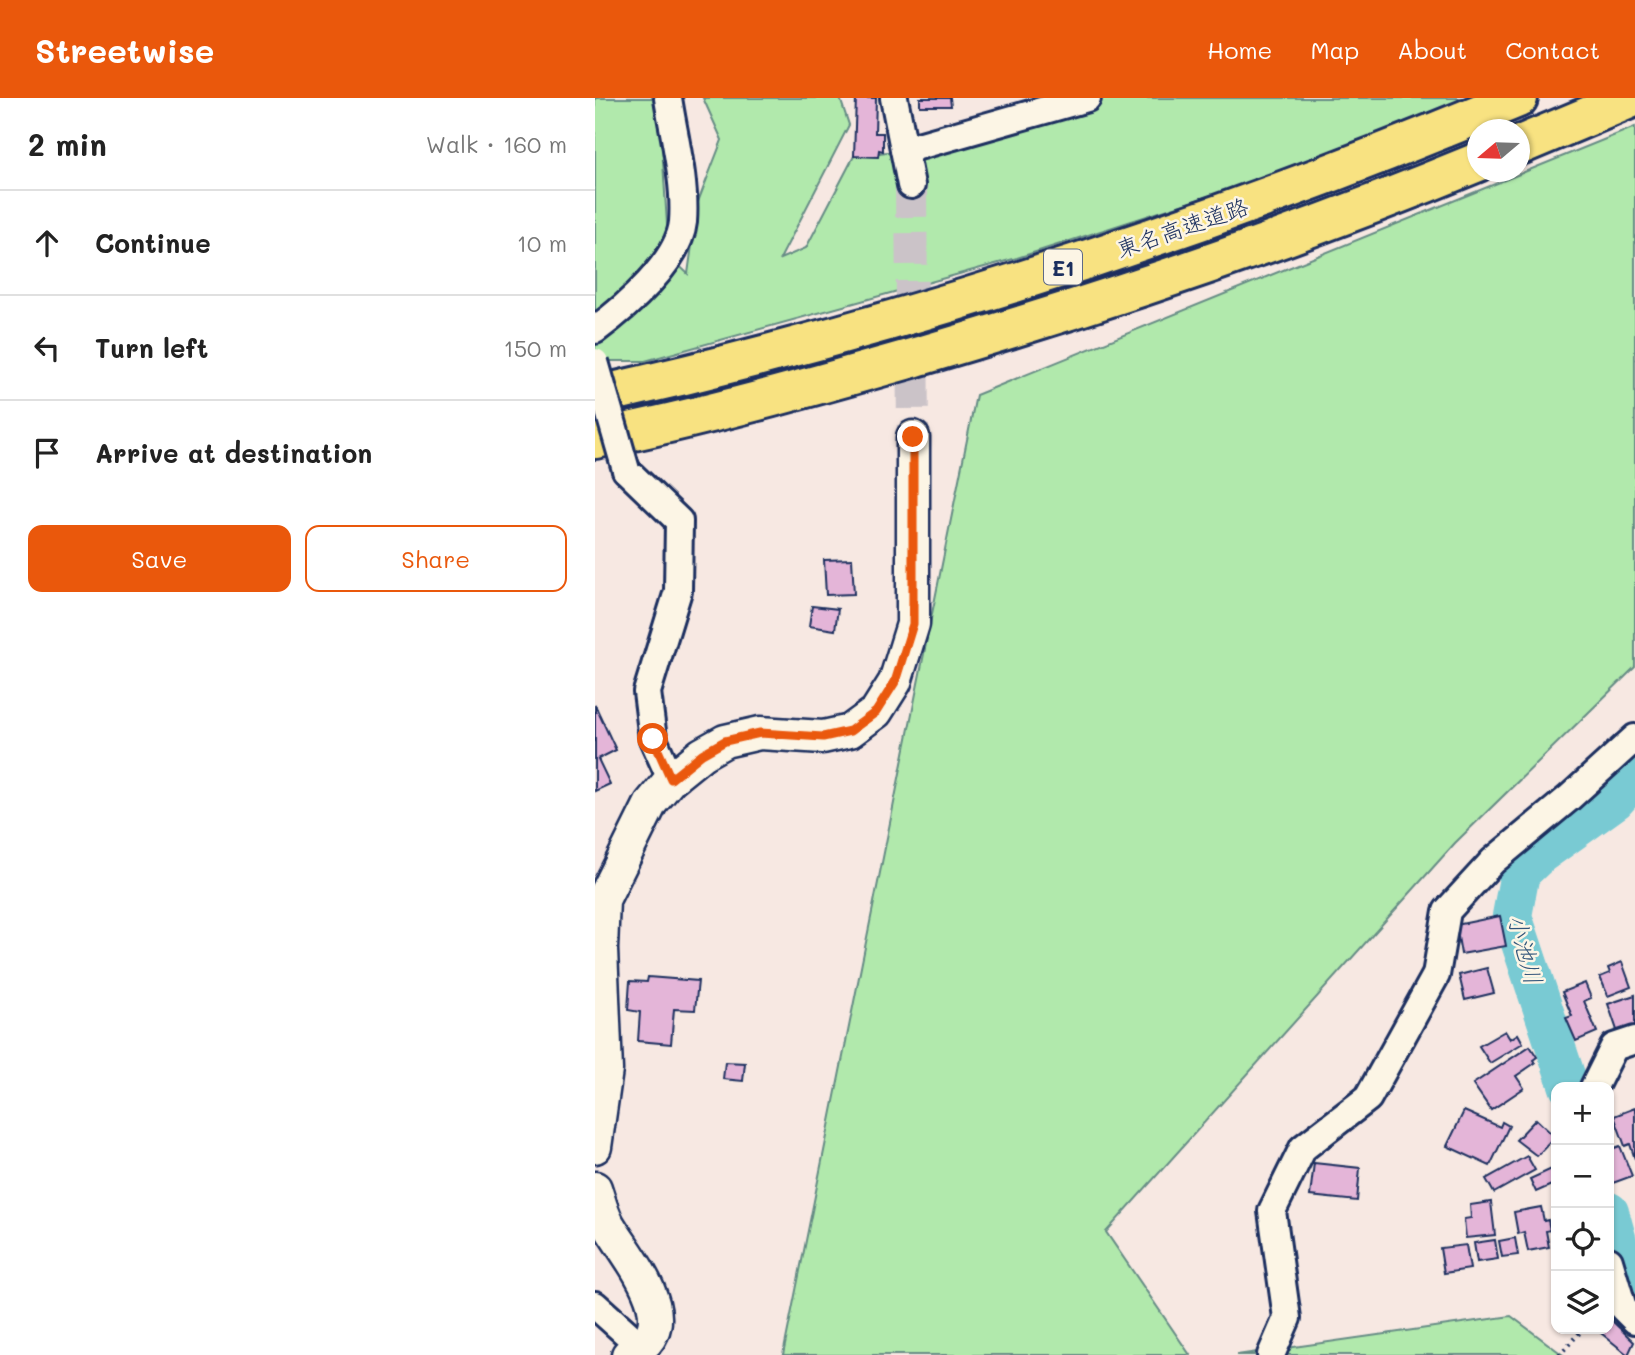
<!DOCTYPE html>
<meta charset="utf-8">
<style>
:root{--surface:#fff;--page:#f6f6f6;--text:#222;--muted:#767676;--line:#e0e0e0;--accent:#ea580c}
body{margin:0;font-family:Mali,"Klee One",sans-serif;background:var(--page);color:var(--text)}
.controls{position:absolute;right:21px;bottom:21px;display:grid;overflow:hidden;border-radius:14px;box-shadow:0 2px 5px #0004}
.controls button{width:63px;height:63px;display:grid;place-items:center;padding:0;border:0;border-bottom:2px solid var(--line);background:var(--surface);color:var(--text);font:35px sans-serif}
.compass{position:absolute;left:872px;top:21px;width:63px;height:63px;border-radius:50%;background:var(--surface);box-shadow:0 2px 5px #0004;rotate:251deg}
.stop{position:absolute;width:21px;height:21px;margin:-16px;border:5px solid #ea580c;border-radius:50%;background:#fff}
.stop.end{background:#ea580c;border-color:#fff;box-shadow:0 2px 7px #0008}
.list{margin:0;padding:0;list-style:none}
h2{display:flex;justify-content:space-between;align-items:center;height:91px;margin:0;padding:0 28px;font-size:30px}
h2 small{font-size:23px;font-weight:400;color:var(--muted)}
.list li{display:grid;grid-template-columns:46px 1fr auto;gap:21px;align-items:center;box-sizing:border-box;height:105px;padding:0 28px;border-top:2px solid var(--line)}
.list b{display:block;font-size:26px;white-space:nowrap}
.list em{font-size:23px;font-style:normal;color:var(--muted)}
.actions{display:flex;gap:14px;padding:21px 28px}
.actions a{flex:1;padding:16px 0;border:2px solid var(--accent);border-radius:14px;text-align:center;font-size:24px;color:var(--accent)}
.actions .main{background:var(--accent);color:#fff}
.icon{flex:none;width:38px;height:38px;fill:none;stroke:currentColor;stroke-width:2;stroke-linecap:round;stroke-linejoin:round}
.map{position:relative;flex:none;width:1040px;height:1257px;overflow:hidden}
header{display:flex;align-items:center;gap:42px;box-sizing:border-box;height:98px;padding:0 35px;background:var(--accent);color:#fff}
header strong{font-size:33px}
nav{display:flex;gap:38px;margin-inline-start:auto;font-size:24px}
main{display:flex}
aside{flex:1;background:var(--surface)}
.map>svg:first-child{display:block}
.green{fill:#b1e9ac;stroke:#668c85;stroke-width:2}
.lines{fill:none;stroke-linecap:round;stroke-linejoin:round}
.river{stroke:#79cad3;stroke-width:40}
.building{fill:#e4b5d8;stroke:#1b2f5e;stroke-width:2}
.tertiary-tunnel{stroke:#cbc3c8;stroke-width:32;stroke-dasharray:32 16;stroke-linecap:butt}
.minor-casing{stroke:#1b2f5e;stroke-width:32}
.tertiary-casing{stroke:#1b2f5e;stroke-width:37}
.motorway-casing{stroke:#1b2f5e;stroke-width:44}
.path{stroke:#1b2f5e;stroke-width:4.5;stroke-dasharray:2 5;stroke-linecap:butt}
.minor{stroke:#fcf5e5;stroke-width:26}
.tertiary{stroke:#fcf5e5;stroke-width:32}
.motorway{stroke:#f8e281;stroke-width:38}
.minor-bridge-casing{stroke:#1b2f5e;stroke-width:32;stroke-linecap:butt}
.minor-bridge{stroke:#fcf5e5;stroke-width:26}
.route{stroke:#ea580c;stroke-width:9}
.labels{text-anchor:middle;dominant-baseline:central;stroke-width:5;stroke-linejoin:round;paint-order:stroke}
.shield{fill:#fcf5e5;stroke:#5e6a86;stroke-width:2}
.shield-label{font-size:21px;font-weight:bold;fill:#1b2f5e}
.street-label{font-size:23px;fill:#1b2f5e;stroke:#fcf5e5}
.water-label{font-size:24px;font-style:italic;fill:#32567b;stroke:#fcf5e5}
</style>
<header>
<strong>Streetwise</strong>
<nav><a>Home</a><a>Map</a><a>About</a><a>Contact</a></nav>
</header>
<main>
<aside>
<h2>2 min<small>Walk · 160 m</small></h2>
<ul class="list">
<li><svg class="icon" aria-label="ahead" viewBox="0 0 24 24"><path d="M12 20V5M6 11l6-6 6 6"/></svg><div><b>Continue</b></div><em>10 m</em></li>
<li><svg class="icon" aria-label="left" viewBox="0 0 24 24"><path d="M17 20v-9H6M10 6l-5 5 5 5"/></svg><div><b>Turn left</b></div><em>150 m</em></li>
<li><svg class="icon" aria-label="arrive" viewBox="0 0 24 24"><path d="M6 21V4h12l-3 4 3 4H6"/></svg><div><b>Arrive at destination</b></div></li>
</ul>
<div class="actions"><a class="main">Save</a><a>Share</a></div>
</aside>
<div class="map">
<svg width="1040" height="1257" viewBox="0 0 1040 1257">
<rect width="100%" height="100%" fill="#f7e8e2"/>
<filter id="ink" filterUnits="userSpaceOnUse"><feTurbulence type="fractalNoise" baseFrequency=".0143" numOctaves="2"/><feDisplacementMap in="SourceGraphic" scale="14" xChannelSelector="R" yChannelSelector="G"/><feConvolveMatrix kernelMatrix="1 2 1 2 8 2 1 2 1" color-interpolation-filters="sRGB"/></filter>
<g filter="url(#ink)">
<!-- green -->
<g class="green">
<polygon points="0,0 64,0 74,158 93,176 103,104 127,42 108,0 245,0 254,27 185,161 211,150 259,58 309,52 492,0 870,0 750,54 422,160 50,263 0,263"/>
<polygon points="1040,29 1040,569 860,745 511,1134 595,1257 188,1257 381,297"/>
<polygon points="916,1218 968,1257 642,1257"/>
</g>
<g class="lines">
<!-- river -->
<g class="river">
<polyline points="974,989 917,818 925,775 945,756 1020,702 1040,680"/>
<polyline points="1014,1114 1040,1209"/>
</g>
</g>
<!-- building -->
<g class="building">
<polygon points="261,0 281,0 280,35 288,35 288,53 284,52 283,59 259,58"/>
<polygon points="325,0 355,0 356,8 325,8"/>
<polygon points="257,461 259,496 231,497 229,462"/>
<polygon points="217,508 243,511 240,532 214,528"/>
<polygon points="0,607 21,652 3,661 15,686 0,693"/>
<polygon points="905,818 911,848 866,856 861,827"/>
<polygon points="1027,864 1036,889 1013,898 1005,879 1015,875 1013,870"/>
<polygon points="892,870 899,895 870,902 864,877"/>
<polygon points="53,879 103,883 100,912 79,911 76,946 43,943 45,914 33,912 35,883 52,884"/>
<polygon points="990,885 996,900 989,903 1002,934 981,943 971,920 977,918 967,894"/>
<polygon points="1040,897 1040,933 1024,938 1013,906"/>
<polygon points="910,933 915,941 923,936 928,945 895,965 884,948"/>
<polygon points="935,948 942,959 938,962 940,965 921,978 929,990 896,1012 878,986"/>
<polygon points="130,964 150,965 148,983 128,981"/>
<polygon points="1040,1010 1040,1061 1035,1046 1030,1048 1019,1018"/>
<polygon points="869,1013 905,1029 907,1024 914,1028 895,1068 852,1048"/>
<polygon points="941,1021 960,1039 942,1058 921,1042"/>
<polygon points="1025,1048 1037,1078 1015,1086 1014,1052"/>
<polygon points="932,1058 940,1072 899,1095 891,1081"/>
<polygon points="719,1065 765,1070 762,1103 715,1098"/>
<polygon points="961,1069 961,1085 941,1094 935,1081"/>
<polygon points="896,1104 900,1137 871,1140 869,1121 876,1120 875,1107"/>
<polygon points="946,1109 949,1123 953,1122 955,1132 951,1133 954,1149 933,1153 929,1134 923,1136 919,1114"/>
<polygon points="920,1140 923,1157 907,1159 904,1143"/>
<polygon points="900,1142 903,1161 882,1164 879,1145"/>
<polygon points="871,1147 875,1171 849,1175 845,1150"/>
<polygon points="1014,1220 1039,1244 1033,1257 1001,1231 1014,1231"/>
</g>
<g class="lines">
<!-- tertiary-tunnel -->
<polyline class="tertiary-tunnel" points="316,87 318,339"/>
<!-- minor casing -->
<g class="minor-casing">
<g id="minor">
<polyline points="299,0 316,87"/>
<polyline points="309,52 492,0"/>
<path d="M0,232C30,210 84,164 88,124C91,84 79,39 73,0"/>
<polyline points="31,372 84,423 83,493 52,594 58,641 76,681"/>
<polyline points="999,989 1019,949 1040,942"/>
<polyline points="1014,1163 1028,1210 1040,1222"/>
<polyline points="0,1207 48,1250 44,1257"/>
<polyline points="676,1257 692,1220 677,1113 708,1050 773,1000 841,877 852,813 898,763 974,700 1040,640"/>
</g>
</g>
<!-- tertiary casing -->
<g class="tertiary-casing">
<g id="tertiary">
<polyline points="0,1049 11,972 6,851 8,802 56,705 76,681 107,656 130,643 165,635 228,639 255,633 281,614 300,584 318,526 318,339"/>
<path d="M0,1090C4,1102 7,1115 13,1126C34,1162 95,1228 33,1257"/>
</g>
</g>
<!-- motorway casing -->
<g class="motorway-casing">
<g id="motorway">
<polyline points="925,47 1037,0"/>
<path d="M0,298C316,227 625,125 923,0"/>
<path d="M0,341C111,319 219,288 328,257C516,202 701,139 883,64"/>
</g>
</g>
<!-- path -->
<polyline class="path" points="964,1257 988,1231"/>
<!-- minor -->
<use href="#minor" class="minor"/>
<!-- tertiary -->
<use href="#tertiary" class="tertiary"/>
<!-- motorway -->
<use href="#motorway" class="motorway"/>
<!-- minor-bridge casing -->
<g class="minor-bridge-casing">
<polyline id="minor-bridge" points="0,264 31,372"/>
</g>
<!-- minor-bridge -->
<use href="#minor-bridge" class="minor-bridge"/>
</g>
</g>
<g class="lines" filter="url(#ink)">
<!-- route -->
<polyline class="route" points="58,641 76,681 107,656 130,643 165,635 228,639 255,633 281,614 300,584 318,526 318,339"/>
</g>
<g class="labels">
<!-- shield labels -->
<rect class="shield" x="449" y="151.5" width="38" height="35" rx="5"/>
<g class="shield-label">
<text x="468" y="169">E1</text>
</g>
<!-- street labels -->
<g class="street-label">
<text transform="translate(587 129) rotate(-19)">東名高速道路</text>
</g>
<!-- water labels -->
<g class="water-label">
<text transform="translate(931 851) rotate(75)">小池川</text>
</g>
</g>
</svg>
<div class="controls">
<button>+</button>
<button>−</button>
<button><svg class="icon" aria-label="locate" viewBox="0 0 24 24"><circle cx="12" cy="12" r="6"/><path d="M12 2v4M12 18v4M2 12h4M18 12h4"/></svg></button>
<button><svg class="icon" aria-label="layers" viewBox="0 0 24 24"><path d="M12 4l9 5-9 5-9-5zM3 14l9 5 9-5"/></svg></button>
</div>
<svg class="compass" viewBox="-18 -18 36 36"><path d="M0-13l5 13h-10z" fill="#e53935"/><path d="M0 13l5-13h-10z" fill="#767676"/></svg>
<div class="stop" style="left:58px;top:641px"></div>
<div class="stop end" style="left:318px;top:339px"></div>
</div>
</main>
